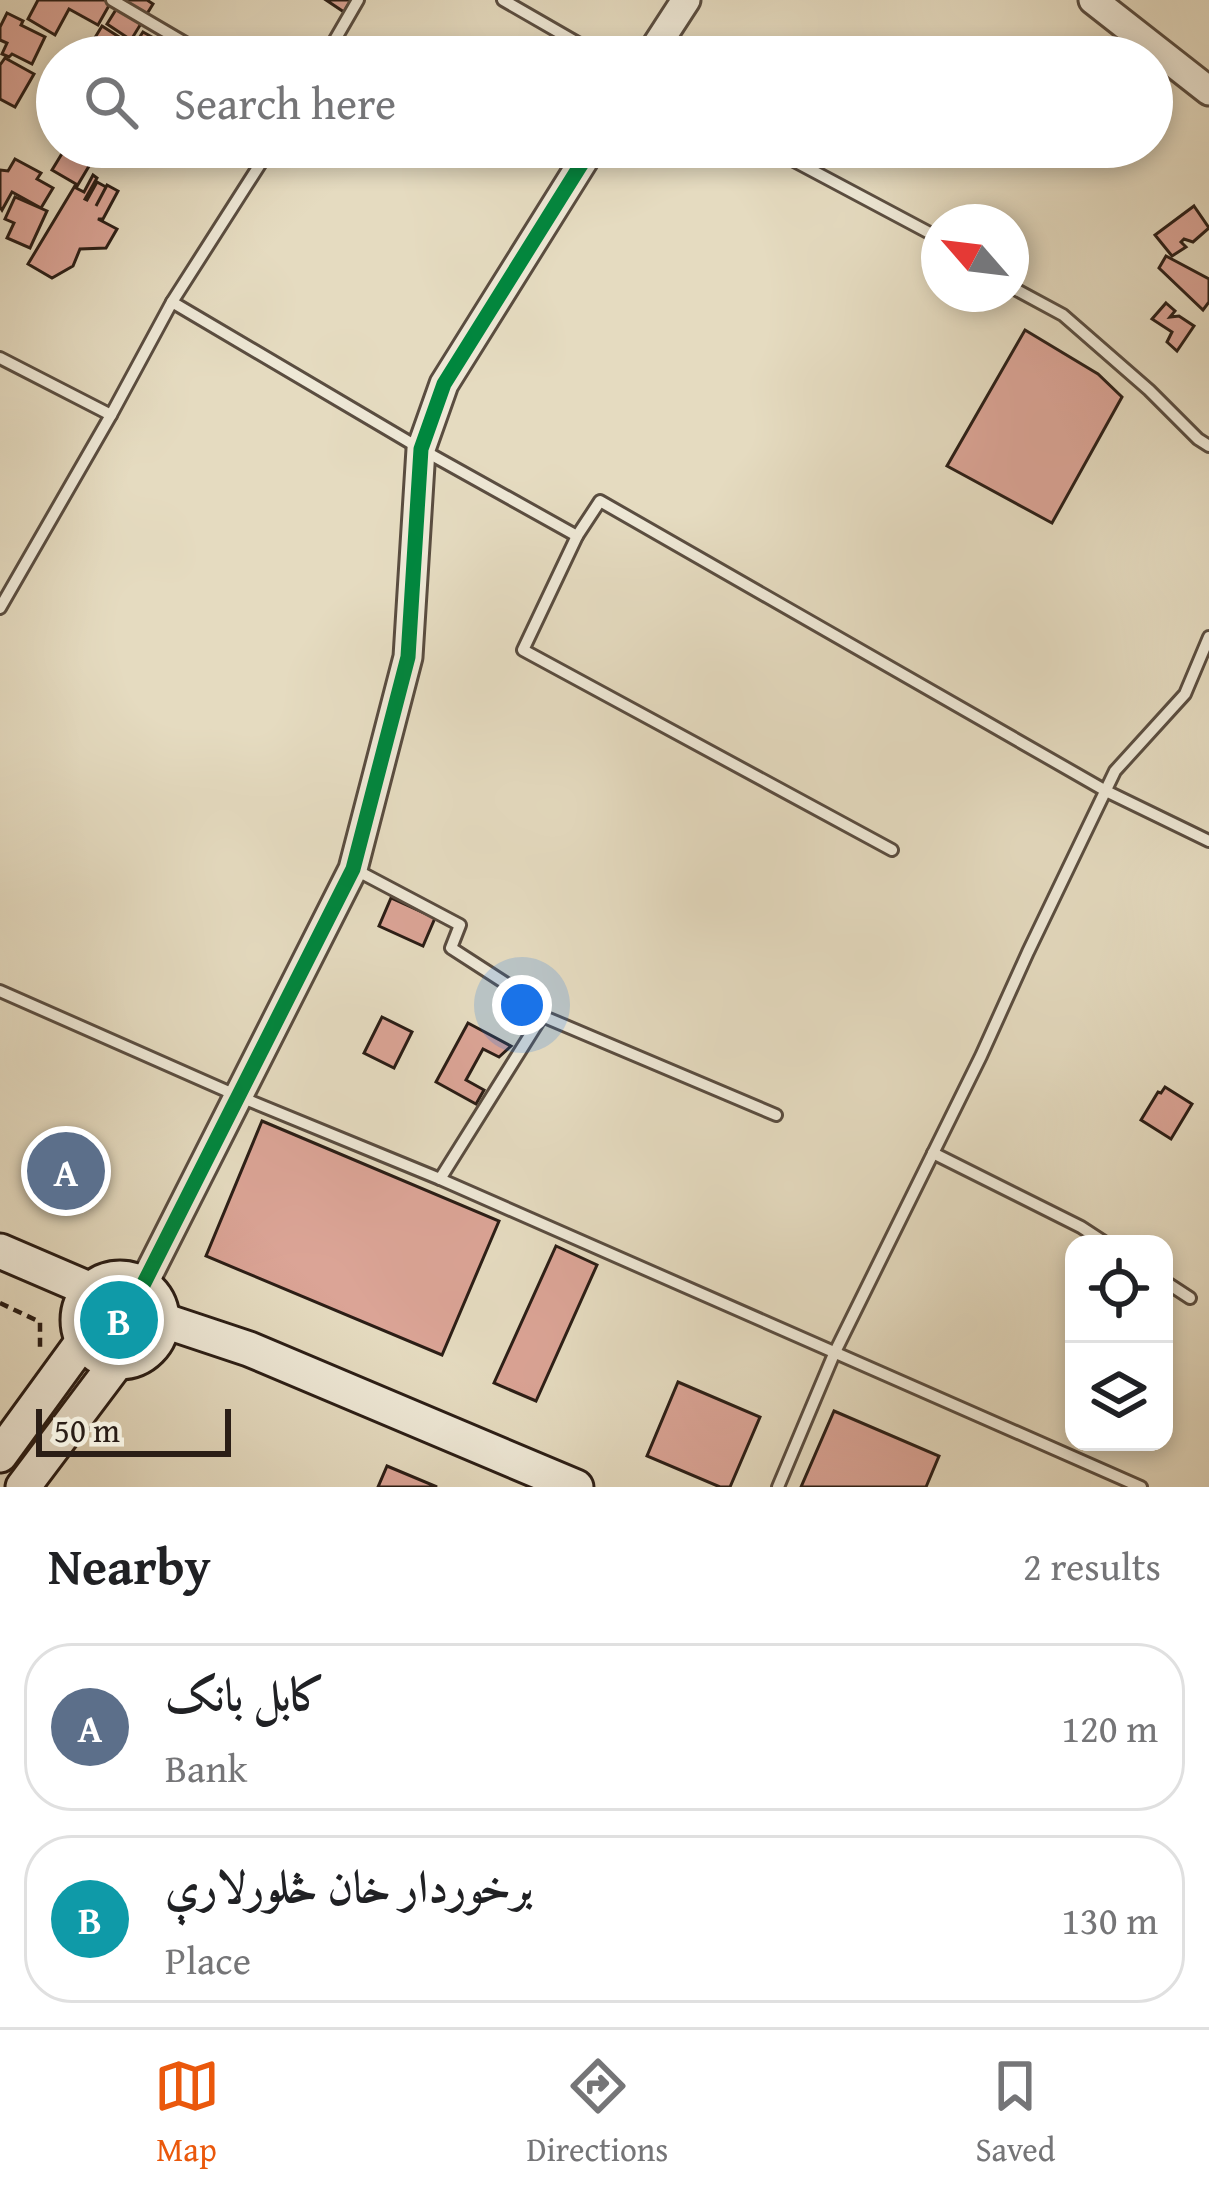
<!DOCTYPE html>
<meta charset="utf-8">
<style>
:root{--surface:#fff;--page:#f2f2f2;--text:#202124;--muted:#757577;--line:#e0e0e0;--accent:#ea580c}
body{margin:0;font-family:"Gentium Book Plus",Amiri,serif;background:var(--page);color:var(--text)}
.controls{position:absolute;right:36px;bottom:36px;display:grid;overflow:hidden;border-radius:24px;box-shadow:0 6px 18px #0003}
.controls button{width:108px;height:108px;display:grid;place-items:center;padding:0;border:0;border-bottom:3px solid var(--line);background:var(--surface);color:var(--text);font:60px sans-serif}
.compass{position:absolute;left:921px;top:204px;width:108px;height:108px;border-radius:50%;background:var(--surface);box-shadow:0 6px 18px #0003;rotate:298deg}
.scale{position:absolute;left:36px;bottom:30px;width:195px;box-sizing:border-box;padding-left:12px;border:6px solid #2b1e16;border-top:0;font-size:33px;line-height:42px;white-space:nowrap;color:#2b1e16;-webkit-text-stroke:9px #eee8d6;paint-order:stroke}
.you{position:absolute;left:522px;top:1005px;width:42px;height:42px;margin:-30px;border:9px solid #fff;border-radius:50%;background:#1a73e8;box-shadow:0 0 0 18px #1a73e833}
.badge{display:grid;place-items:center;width:78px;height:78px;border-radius:50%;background:var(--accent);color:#fff;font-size:39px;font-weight:700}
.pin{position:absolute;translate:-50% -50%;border:6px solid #fff;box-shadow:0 3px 12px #0006}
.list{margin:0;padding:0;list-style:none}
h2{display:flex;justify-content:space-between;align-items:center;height:156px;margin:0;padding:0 48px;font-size:51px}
h2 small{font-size:39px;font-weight:400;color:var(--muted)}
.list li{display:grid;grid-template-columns:78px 1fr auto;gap:36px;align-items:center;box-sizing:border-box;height:168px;margin:0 24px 24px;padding:0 24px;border:3px solid var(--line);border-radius:48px}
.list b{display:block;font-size:45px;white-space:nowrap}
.list p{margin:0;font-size:39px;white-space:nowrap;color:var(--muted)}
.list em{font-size:39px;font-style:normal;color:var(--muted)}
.icon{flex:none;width:66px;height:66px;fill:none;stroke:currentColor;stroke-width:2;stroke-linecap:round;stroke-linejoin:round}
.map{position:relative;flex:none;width:1209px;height:1487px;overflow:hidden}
.search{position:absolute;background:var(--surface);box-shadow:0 6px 18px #0003;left:36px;right:36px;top:36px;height:132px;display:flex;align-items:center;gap:30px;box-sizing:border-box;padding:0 42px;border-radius:66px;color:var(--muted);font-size:45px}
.sheet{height:540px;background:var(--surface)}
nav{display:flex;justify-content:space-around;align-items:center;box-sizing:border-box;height:168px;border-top:3px solid var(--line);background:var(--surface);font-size:33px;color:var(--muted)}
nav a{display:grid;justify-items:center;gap:6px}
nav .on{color:var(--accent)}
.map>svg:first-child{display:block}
.building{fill:#dba496;stroke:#2b1e16;stroke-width:3}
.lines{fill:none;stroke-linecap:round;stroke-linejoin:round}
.service-casing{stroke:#5a4d40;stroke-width:16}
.tertiary-casing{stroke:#5a4d40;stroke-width:33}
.secondary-casing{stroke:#2b1e16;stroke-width:39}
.path{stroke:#2b1e16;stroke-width:4.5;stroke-dasharray:9 6;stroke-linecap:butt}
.service{stroke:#eee8d6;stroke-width:10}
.tertiary{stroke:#eee8d6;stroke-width:27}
.secondary{stroke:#eee8d6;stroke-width:33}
.cycleway-casing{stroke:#eee8d6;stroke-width:22}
.cycleway{stroke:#00873e;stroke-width:15}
</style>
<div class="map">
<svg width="1209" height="1487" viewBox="0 0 1209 1487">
<rect width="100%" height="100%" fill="#e5dbc0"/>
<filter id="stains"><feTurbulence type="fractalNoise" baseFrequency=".00167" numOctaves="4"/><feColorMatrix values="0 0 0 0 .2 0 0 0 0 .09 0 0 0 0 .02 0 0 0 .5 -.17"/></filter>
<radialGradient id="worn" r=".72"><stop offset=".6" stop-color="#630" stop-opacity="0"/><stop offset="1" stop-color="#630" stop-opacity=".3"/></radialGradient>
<!-- building -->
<g class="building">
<polygon points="38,0 109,0 111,2 98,25 69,9 55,35 28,19"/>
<polygon points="122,0 147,0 153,4 131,40 107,24"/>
<polygon points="326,0 351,0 344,12"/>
<polygon points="7,13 23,21 21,25 45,37 32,64 12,54 9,57 2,54 7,43 0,40 0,27"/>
<polygon points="102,26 130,44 122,57 89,57 85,54"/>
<polygon points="143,32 159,41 149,57 139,57 132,49"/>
<polygon points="5,58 34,74 15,107 0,99 0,65"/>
<polygon points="66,147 92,161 76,188 84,192 93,175 97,178 85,199 87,200 97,182 106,187 96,206 107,185 118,191 103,219 98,219 117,229 106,248 80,249 73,266 52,278 28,264 76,184 52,170"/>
<polygon points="15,159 41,173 37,179 53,188 41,208 12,192 2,210 0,207 0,170 8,171"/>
<polygon points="15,197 47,211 30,248 7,238 14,223 5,219"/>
<polygon points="1194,206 1209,228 1193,242 1184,239 1181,242 1186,247 1172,256 1155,235"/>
<polygon points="1166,256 1209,279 1209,302 1203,310 1159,268"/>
<polygon points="1166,303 1175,311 1170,317 1179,316 1194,326 1177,351 1167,342 1172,332 1152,319"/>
<polygon points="1025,330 1098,374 1122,397 1052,523 947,466"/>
<polygon points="391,898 435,918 423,946 379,926"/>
<polygon points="382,1017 412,1032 394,1068 364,1053"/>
<polygon points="468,1023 511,1046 499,1057 483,1049 466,1080 484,1090 476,1104 436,1082"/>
<polygon points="1165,1087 1192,1104 1171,1139 1141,1120 1158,1092 1161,1093"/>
<polygon points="262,1121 499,1221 442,1355 206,1256"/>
<polygon points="556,1246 597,1265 536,1401 494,1383"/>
<polygon points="678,1382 760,1417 730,1487 720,1487 647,1456"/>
<polygon points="834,1411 939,1456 926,1487 801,1487"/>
<polygon points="387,1466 437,1487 378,1487"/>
</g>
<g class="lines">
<!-- service casing -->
<g class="service-casing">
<g id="service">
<polyline points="112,0 209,57"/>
<polyline points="503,0 602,57"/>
<polyline points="325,57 358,0"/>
<polyline points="768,147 939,238"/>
<polyline points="1011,287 1063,315 1149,390 1198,439 1209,446"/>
<polyline points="172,302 421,449 577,536 600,501 1106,791 1209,841"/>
<polyline points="0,358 111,415"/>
<polyline points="577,536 523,650 892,850"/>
<polyline points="0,608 111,415 172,302 271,147"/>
<polyline points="356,870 460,925 451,948 533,1001 542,1016 776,1115"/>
<polyline points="0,991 238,1096 440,1179 1141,1487"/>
<polyline points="933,1153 1081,1227 1107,1244"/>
<polyline points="440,1179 542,1016"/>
<polyline points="1164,1281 1190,1298"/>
<polyline points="778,1487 834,1354 981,1056 1028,952 1115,771 1185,694 1209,637"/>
</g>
</g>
<!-- tertiary casing -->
<g class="tertiary-casing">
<g id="tertiary">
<polyline points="1093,0 1209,91"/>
<polyline points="649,57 686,0"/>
<polyline points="143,1285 353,869 408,657 421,449 444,384 592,147"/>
</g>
</g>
<!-- secondary casing -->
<g class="secondary-casing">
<g id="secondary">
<polyline points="0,1251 91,1290"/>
<circle cx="120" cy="1320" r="42"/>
<polyline points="162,1320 249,1349 576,1487"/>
<polyline points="0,1455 83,1341"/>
<polyline points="23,1487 117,1362"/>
</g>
</g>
<!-- path -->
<polyline class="path" points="0,1303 40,1322 40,1350"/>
<!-- service -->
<use href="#service" class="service"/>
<!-- tertiary -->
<use href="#tertiary" class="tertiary"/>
<!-- secondary -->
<use href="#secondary" class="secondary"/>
<!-- cycleway casing -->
<g class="cycleway-casing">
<polyline id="cycleway" points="143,1285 353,869 408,657 421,449 444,384 592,147"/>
</g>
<!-- cycleway -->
<use href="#cycleway" class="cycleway"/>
</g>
<rect width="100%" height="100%" filter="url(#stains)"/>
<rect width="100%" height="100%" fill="url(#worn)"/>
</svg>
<div class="controls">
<button><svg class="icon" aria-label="locate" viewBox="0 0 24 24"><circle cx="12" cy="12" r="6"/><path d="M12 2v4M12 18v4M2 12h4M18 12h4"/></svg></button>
<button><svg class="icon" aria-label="layers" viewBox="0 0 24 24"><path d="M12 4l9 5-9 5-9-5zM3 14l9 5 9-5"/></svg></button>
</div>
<svg class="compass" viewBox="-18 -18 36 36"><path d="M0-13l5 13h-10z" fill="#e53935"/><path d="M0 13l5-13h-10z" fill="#757577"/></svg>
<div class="scale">50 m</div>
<div class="you"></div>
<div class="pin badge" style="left:66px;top:1171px;background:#5c6f8a">A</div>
<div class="pin badge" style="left:119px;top:1320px;background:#0f9aa8">B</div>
<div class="search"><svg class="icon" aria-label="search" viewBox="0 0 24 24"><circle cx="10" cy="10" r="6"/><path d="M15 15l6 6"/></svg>Search here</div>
</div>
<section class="sheet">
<h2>Nearby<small>2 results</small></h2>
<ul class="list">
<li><span class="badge" style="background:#5c6f8a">A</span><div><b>کابل بانک</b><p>Bank</p></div><em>120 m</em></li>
<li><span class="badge" style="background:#0f9aa8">B</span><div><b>برخوردار خان څلورلارې</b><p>Place</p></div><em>130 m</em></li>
</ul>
</section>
<nav>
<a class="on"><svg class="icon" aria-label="map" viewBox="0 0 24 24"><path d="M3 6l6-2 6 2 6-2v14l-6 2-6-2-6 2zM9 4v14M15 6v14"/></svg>Map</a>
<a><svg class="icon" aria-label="directions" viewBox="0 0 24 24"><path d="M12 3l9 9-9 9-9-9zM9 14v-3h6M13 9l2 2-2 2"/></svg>Directions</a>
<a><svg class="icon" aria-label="saved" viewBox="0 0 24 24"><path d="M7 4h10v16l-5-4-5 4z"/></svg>Saved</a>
</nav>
